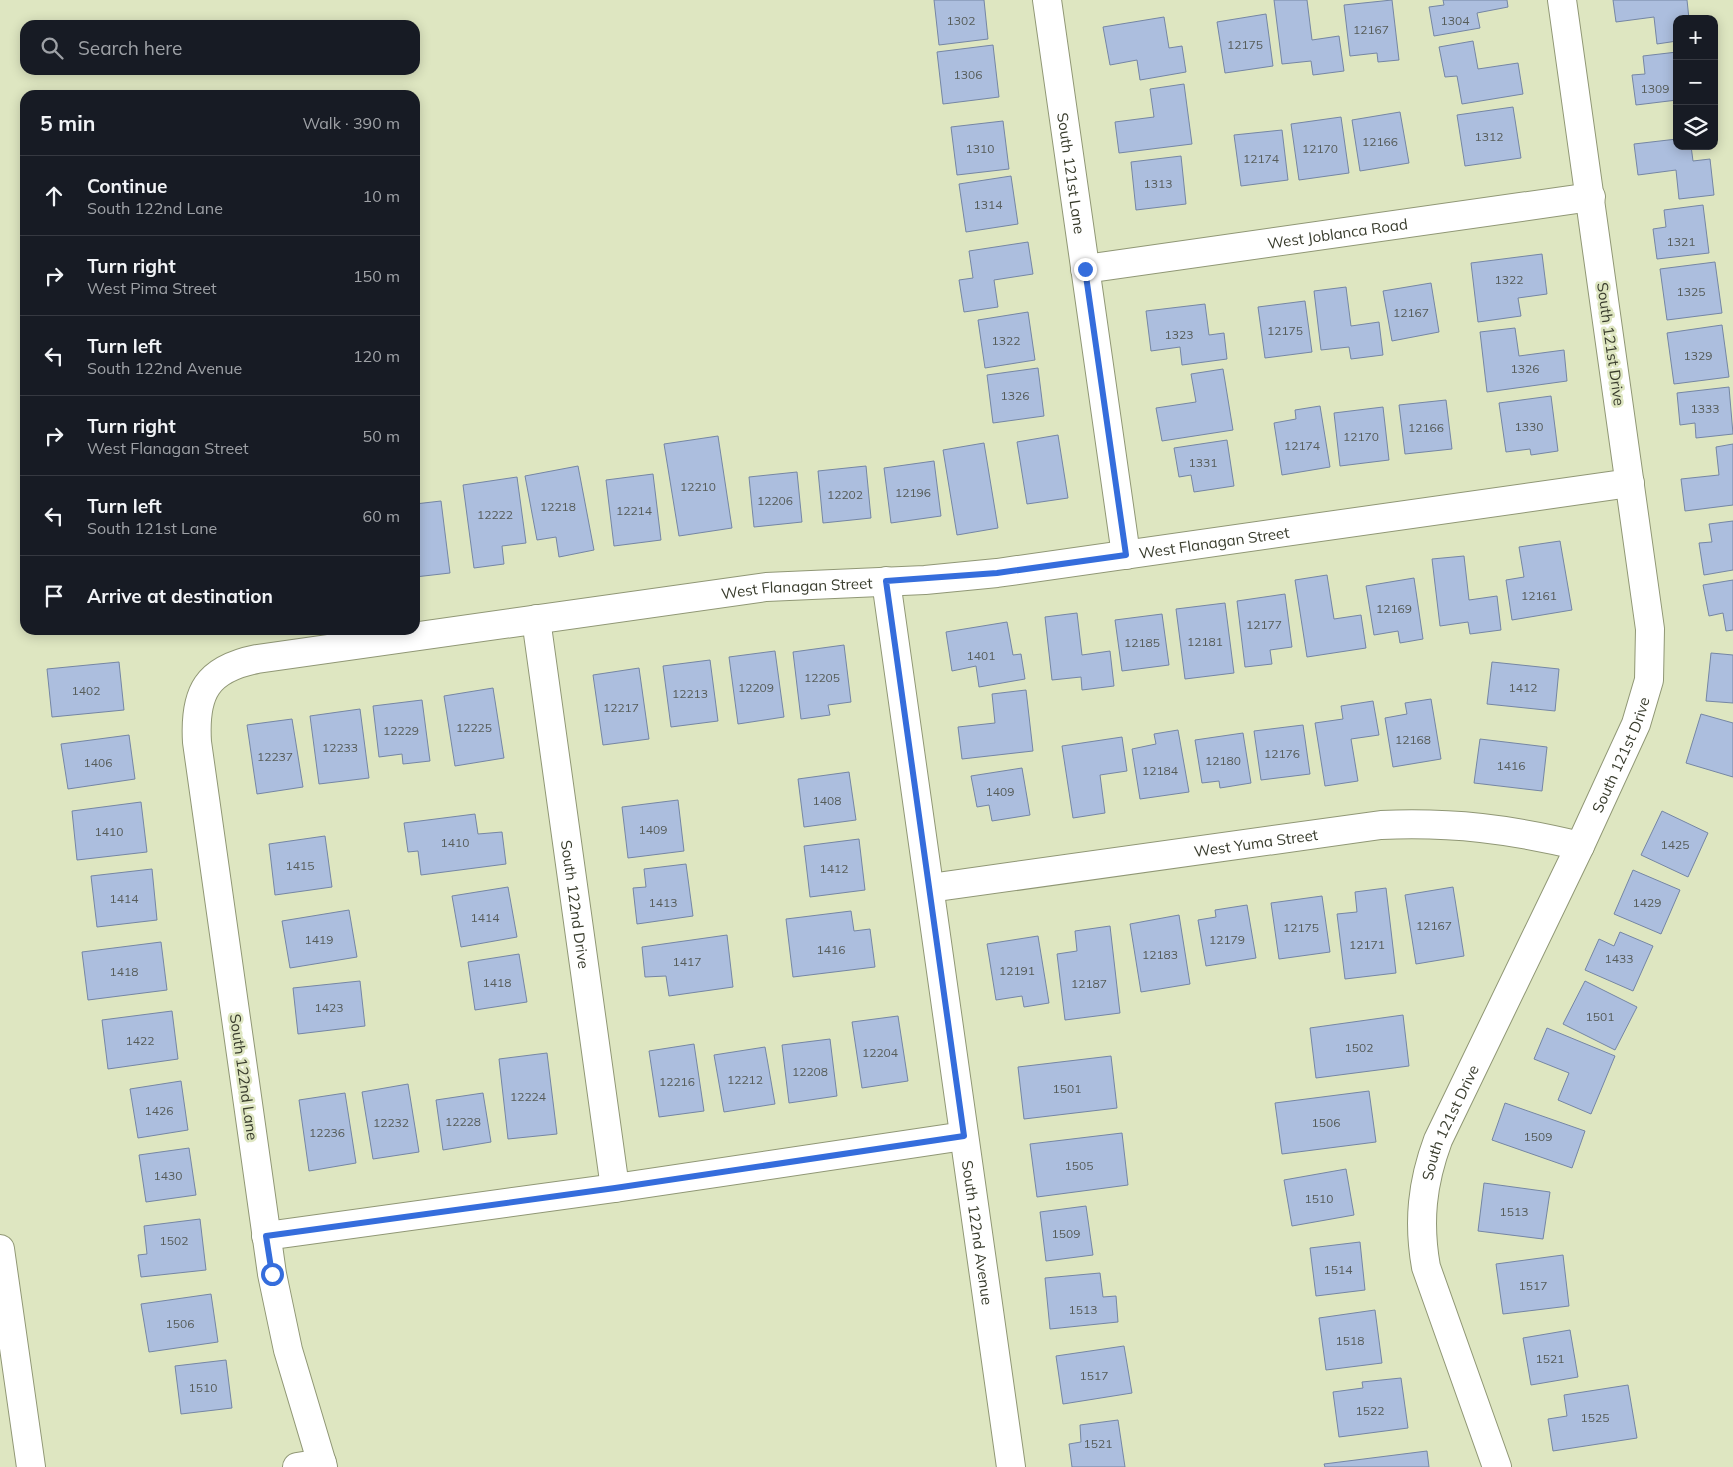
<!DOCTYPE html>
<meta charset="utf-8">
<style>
:root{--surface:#171b24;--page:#242831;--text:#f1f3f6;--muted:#9ea1a6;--line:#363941}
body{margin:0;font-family:Mulish,sans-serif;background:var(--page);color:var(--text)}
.controls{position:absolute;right:15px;top:15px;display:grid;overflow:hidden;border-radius:10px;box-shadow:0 2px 12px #0003}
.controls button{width:45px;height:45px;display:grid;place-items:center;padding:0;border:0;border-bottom:1px solid var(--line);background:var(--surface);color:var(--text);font:25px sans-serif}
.stop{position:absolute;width:15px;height:15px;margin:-11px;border:4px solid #356ddc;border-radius:50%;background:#fff}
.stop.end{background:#356ddc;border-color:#fff;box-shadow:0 1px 5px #0008}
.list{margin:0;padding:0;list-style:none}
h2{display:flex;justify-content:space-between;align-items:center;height:65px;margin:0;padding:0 20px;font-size:21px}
h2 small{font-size:16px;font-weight:400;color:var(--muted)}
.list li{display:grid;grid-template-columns:32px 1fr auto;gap:15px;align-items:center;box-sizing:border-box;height:80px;padding:0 20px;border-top:1px solid var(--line)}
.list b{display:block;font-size:19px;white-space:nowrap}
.list p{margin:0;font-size:16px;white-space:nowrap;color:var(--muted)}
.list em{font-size:16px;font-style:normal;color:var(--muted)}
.icon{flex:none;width:28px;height:28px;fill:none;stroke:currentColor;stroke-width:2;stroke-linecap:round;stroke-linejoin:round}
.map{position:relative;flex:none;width:1733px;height:1467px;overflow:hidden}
.search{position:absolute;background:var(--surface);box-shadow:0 2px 12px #0003;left:20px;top:20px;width:400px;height:55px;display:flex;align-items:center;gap:12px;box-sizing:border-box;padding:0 18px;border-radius:15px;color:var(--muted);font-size:19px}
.panel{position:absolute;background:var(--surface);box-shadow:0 2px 12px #0003;left:20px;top:90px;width:400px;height:545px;border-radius:15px}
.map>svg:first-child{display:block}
.building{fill:#acbede;stroke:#7586a4}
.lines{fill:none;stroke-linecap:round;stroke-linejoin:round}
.minor-casing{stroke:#909775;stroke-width:30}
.major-casing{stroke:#909775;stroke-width:30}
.minor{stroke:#fff;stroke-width:28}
.major{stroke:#fff;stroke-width:28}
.route{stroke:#356ddc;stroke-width:6}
.labels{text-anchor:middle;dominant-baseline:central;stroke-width:5;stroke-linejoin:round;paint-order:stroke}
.number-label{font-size:12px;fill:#565c59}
.street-label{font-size:15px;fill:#393c2d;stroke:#dee6c1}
</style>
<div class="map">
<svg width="1733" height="1467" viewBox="0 0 1733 1467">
<rect width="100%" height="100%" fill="#dee6c1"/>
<!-- building -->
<g class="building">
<polygon points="934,0 984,0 988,39 939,45"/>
<polygon points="1274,0 1307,0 1312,40 1339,36 1344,71 1313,75 1311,61 1282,64"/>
<polygon points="1392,0 1399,60 1378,62 1377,53 1350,56 1344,5"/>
<polygon points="1443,0 1507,0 1508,7 1477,13 1480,28 1434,36 1429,7 1444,5"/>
<polygon points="1613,0 1687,0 1689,19 1677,19 1677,41 1657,44 1654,17 1616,22"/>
<polygon points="1266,14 1273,66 1225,73 1217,22"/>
<polygon points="1164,17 1169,48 1182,46 1186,72 1140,80 1137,60 1110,65 1103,27"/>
<polygon points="1473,41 1478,69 1518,63 1523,94 1462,104 1457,76 1445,77 1439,47"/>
<polygon points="993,45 999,97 943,104 937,52"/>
<polygon points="1677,52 1677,100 1636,105 1632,75 1645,74 1643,56"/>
<polygon points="1184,84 1192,144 1119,153 1115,122 1154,117 1150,89"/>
<polygon points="1513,107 1521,158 1465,166 1457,115"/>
<polygon points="1400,112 1409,163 1360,171 1352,120"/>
<polygon points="1341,117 1349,173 1299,180 1291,124"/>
<polygon points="1003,121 1009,169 957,175 951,127"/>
<polygon points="1282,130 1288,180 1241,186 1234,135"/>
<polygon points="1677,139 1677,146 1691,146 1693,161 1710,159 1714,195 1679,199 1676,170 1638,175 1634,144"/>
<polygon points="1181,156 1186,204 1136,210 1131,162"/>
<polygon points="1011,176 1018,224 966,232 959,184"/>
<polygon points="1703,205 1709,253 1657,259 1653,229 1666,227 1664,210"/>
<polygon points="1028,242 1033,274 994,280 998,307 964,312 959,280 973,278 969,251"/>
<polygon points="1542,254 1547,294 1518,298 1521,316 1478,322 1471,263"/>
<polygon points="1715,262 1722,313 1667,320 1660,269"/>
<polygon points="1431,283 1439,332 1392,341 1383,291"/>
<polygon points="1346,287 1351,326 1379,322 1383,355 1351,359 1349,347 1321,350 1314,291"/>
<polygon points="1305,301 1312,352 1265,358 1258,307"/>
<polygon points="1205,304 1209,335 1224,333 1227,359 1182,365 1180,347 1151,351 1146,311"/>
<polygon points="1028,312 1035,360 985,368 978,320"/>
<polygon points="1722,325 1729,377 1674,384 1667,333"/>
<polygon points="1515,328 1519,356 1564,350 1567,381 1487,392 1480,332"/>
<polygon points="1038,368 1044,416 993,423 987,375"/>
<polygon points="1223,369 1233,430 1162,441 1156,408 1196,402 1191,374"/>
<polygon points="1729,387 1733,434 1696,438 1695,423 1680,425 1677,393"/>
<polygon points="1551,396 1558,451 1531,455 1530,449 1506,452 1499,403"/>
<polygon points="1446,400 1452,449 1405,454 1399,405"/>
<polygon points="1320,406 1330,467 1282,475 1274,423 1296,419 1295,410"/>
<polygon points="1383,407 1389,460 1340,466 1334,413"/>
<polygon points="1058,435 1068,498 1027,504 1017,442"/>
<polygon points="718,436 732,528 679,536 664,444"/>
<polygon points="1227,440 1234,486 1194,492 1191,475 1179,477 1174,448"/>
<polygon points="984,443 998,528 957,535 943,450"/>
<polygon points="1733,444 1733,505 1685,511 1681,479 1719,475 1716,447"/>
<polygon points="934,461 941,516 891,523 884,468"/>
<polygon points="578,466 594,550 559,557 556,537 537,540 525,476"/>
<polygon points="866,466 871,518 823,523 818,471"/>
<polygon points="797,472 802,522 754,527 749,477"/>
<polygon points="653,474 661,540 614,546 606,480"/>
<polygon points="517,477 526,543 502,546 504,564 474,568 463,485"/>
<polygon points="441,501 450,573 415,577 415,504"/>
<polygon points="1733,521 1733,570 1704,575 1699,543 1712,542 1709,524"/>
<polygon points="1560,541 1572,610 1512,620 1506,580 1524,577 1519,547"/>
<polygon points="1464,556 1469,600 1497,596 1501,630 1470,634 1468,622 1440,626 1432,559"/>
<polygon points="1327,575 1334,619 1361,615 1366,648 1307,657 1295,580"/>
<polygon points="1414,578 1423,639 1400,643 1398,631 1374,635 1366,586"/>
<polygon points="1733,580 1733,630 1726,631 1723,613 1709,616 1703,585"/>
<polygon points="1285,594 1292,647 1270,650 1272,664 1245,667 1237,601"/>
<polygon points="1225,603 1234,673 1185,679 1176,609"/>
<polygon points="1077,613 1082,655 1110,651 1114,686 1082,690 1081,677 1052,680 1045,617"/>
<polygon points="1162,614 1169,665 1122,671 1115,620"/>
<polygon points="1007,622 1013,655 1021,654 1025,679 979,687 976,666 952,671 946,632"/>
<polygon points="844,645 851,702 828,705 830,715 801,719 793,652"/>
<polygon points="775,651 784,717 738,724 729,657"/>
<polygon points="1711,653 1733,655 1733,703 1706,701"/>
<polygon points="710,660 718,721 671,727 663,666"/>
<polygon points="119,662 124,710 52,717 47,669"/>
<polygon points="1492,662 1559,669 1555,711 1487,704"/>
<polygon points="639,668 649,739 603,745 593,675"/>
<polygon points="493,688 504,758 455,766 444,696"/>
<polygon points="1026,690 1033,751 962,759 958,727 995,723 992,694"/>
<polygon points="1431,699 1441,759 1393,767 1385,718 1407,714 1405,703"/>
<polygon points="422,700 430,761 403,764 402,754 379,757 373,706"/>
<polygon points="1373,701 1379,735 1351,739 1358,781 1325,786 1315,723 1343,719 1341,706"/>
<polygon points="360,709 369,778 319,784 310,716"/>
<polygon points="1701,714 1733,723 1733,777 1686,763"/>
<polygon points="292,719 303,787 257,794 247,725"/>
<polygon points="1303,725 1310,774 1261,780 1254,731"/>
<polygon points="1178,730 1189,792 1140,799 1132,749 1156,744 1154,734"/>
<polygon points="1243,733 1251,783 1220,788 1219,781 1202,783 1195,740"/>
<polygon points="129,735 135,779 68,789 61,744"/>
<polygon points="1122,737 1127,771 1100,775 1105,813 1073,818 1062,746"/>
<polygon points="1480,739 1547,747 1542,791 1474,783"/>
<polygon points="1022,768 1030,815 992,821 989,805 977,807 971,776"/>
<polygon points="849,772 856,820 804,827 798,779"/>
<polygon points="678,800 684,851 628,858 622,807"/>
<polygon points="141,802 147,852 77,860 72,811"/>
<polygon points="1662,811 1708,833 1688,877 1641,855"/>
<polygon points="475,814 478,834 502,832 506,864 421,875 418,851 408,852 404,823"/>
<polygon points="325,836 332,887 275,895 269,844"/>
<polygon points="859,839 865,890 810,897 804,846"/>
<polygon points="686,864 693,916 637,924 633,888 646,887 644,869"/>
<polygon points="152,869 157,920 97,927 91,876"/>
<polygon points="1633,870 1680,890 1661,934 1614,914"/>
<polygon points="508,887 517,937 461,947 452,896"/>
<polygon points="1453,887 1464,956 1416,964 1405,895"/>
<polygon points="1386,888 1396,973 1345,979 1337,914 1357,912 1355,892"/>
<polygon points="1322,896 1330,952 1279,959 1271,903"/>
<polygon points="1247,905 1256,958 1206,966 1198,920 1216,917 1215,910"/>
<polygon points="349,910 357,957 290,968 282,921"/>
<polygon points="851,911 854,931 870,929 875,967 793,977 786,919"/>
<polygon points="1179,915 1190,984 1141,992 1130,924"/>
<polygon points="1110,926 1120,1013 1065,1020 1057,954 1077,951 1075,931"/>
<polygon points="1620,932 1653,946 1633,991 1585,970 1599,939 1614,946"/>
<polygon points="727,935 733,987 669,996 666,976 645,977 642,947"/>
<polygon points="1038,936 1049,1003 1024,1007 1022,996 996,1000 987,944"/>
<polygon points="161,942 167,990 88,1000 82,952"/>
<polygon points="519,954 527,1002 475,1010 468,962"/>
<polygon points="360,981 365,1026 298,1034 293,988"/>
<polygon points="1585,981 1637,1007 1615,1050 1563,1024"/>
<polygon points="172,1011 178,1059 108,1069 102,1020"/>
<polygon points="1403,1015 1409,1066 1316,1078 1310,1028"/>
<polygon points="898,1016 908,1081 862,1088 852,1022"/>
<polygon points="1547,1028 1615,1056 1591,1114 1558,1100 1569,1073 1534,1059"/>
<polygon points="830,1039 837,1096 789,1103 782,1045"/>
<polygon points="694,1044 704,1111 659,1117 649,1051"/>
<polygon points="765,1047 775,1104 724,1112 714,1055"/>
<polygon points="547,1053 557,1134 508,1139 499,1059"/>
<polygon points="1111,1056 1117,1108 1024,1119 1018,1067"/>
<polygon points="181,1081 188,1130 138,1138 130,1089"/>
<polygon points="408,1084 419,1152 373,1159 362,1092"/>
<polygon points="1369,1091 1376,1142 1282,1154 1275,1103"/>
<polygon points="345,1093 356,1163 309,1171 299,1100"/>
<polygon points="483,1093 491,1142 443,1150 436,1100"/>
<polygon points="1505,1103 1585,1131 1572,1168 1492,1140"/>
<polygon points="1122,1133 1128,1185 1037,1197 1030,1144"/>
<polygon points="189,1148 196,1195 146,1202 139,1155"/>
<polygon points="1346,1169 1354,1215 1292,1226 1284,1180"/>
<polygon points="1484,1183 1550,1192 1543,1239 1478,1231"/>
<polygon points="1086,1206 1093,1255 1046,1261 1040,1212"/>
<polygon points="200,1219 206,1270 141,1277 138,1255 147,1254 144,1226"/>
<polygon points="1360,1242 1365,1290 1316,1296 1310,1248"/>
<polygon points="1563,1255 1569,1306 1503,1314 1496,1264"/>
<polygon points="1100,1273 1103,1297 1116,1296 1118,1322 1050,1329 1045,1278"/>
<polygon points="211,1294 218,1342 149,1352 141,1304"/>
<polygon points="1375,1310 1382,1363 1326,1370 1319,1318"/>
<polygon points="1570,1330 1578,1377 1531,1385 1523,1338"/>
<polygon points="1124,1346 1132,1393 1063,1404 1056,1356"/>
<polygon points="226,1360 232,1408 181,1414 175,1366"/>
<polygon points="1401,1378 1408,1428 1339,1437 1333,1392 1363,1388 1362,1382"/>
<polygon points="1628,1385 1637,1438 1553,1451 1548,1419 1567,1416 1564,1395"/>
<polygon points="1118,1420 1125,1467 1072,1467 1069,1444 1081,1442 1080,1425"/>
<polygon points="1427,1451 1429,1467 1325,1467 1324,1464"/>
</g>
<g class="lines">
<!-- minor casing -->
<g class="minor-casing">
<g id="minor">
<path id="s1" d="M1047,0L1126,555"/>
<path id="s2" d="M1085,269L1591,197"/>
<path id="s3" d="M886,581L1011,1467"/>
<path id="s4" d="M536,619L615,1188"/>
<path id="s5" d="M930,888L1381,825C1453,822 1510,829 1580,846"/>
<polyline points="266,1236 615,1188 964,1136"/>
<polyline points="297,1467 322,1463"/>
<path id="s6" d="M323,1467L288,1350L272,1274L197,742C194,692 207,669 257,659L766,587L925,580L997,573L1630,483"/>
<path id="s7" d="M1497,1467L1426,1267C1418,1222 1422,1183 1438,1140L1580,846L1636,724L1649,680L1650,629L1562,0"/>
</g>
</g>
<!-- major casing -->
<g class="major-casing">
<polyline id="major" points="0,1249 31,1467"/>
</g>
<!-- minor -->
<use href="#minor" class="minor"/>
<!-- major -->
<use href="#major" class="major"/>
</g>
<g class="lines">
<!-- route -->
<polyline class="route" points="272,1274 266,1236 615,1188 964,1136 886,581 997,573 1126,555 1085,269"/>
</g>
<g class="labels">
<!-- number labels -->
<g class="number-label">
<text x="961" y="20">1302</text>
<text x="1455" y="20">1304</text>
<text x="1371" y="29">12167</text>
<text x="1245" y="44">12175</text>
<text x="968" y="74">1306</text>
<text x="1655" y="88">1309</text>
<text x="1489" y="136">1312</text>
<text x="1380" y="141">12166</text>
<text x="980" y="148">1310</text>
<text x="1320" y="148">12170</text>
<text x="1261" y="158">12174</text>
<text x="1158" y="183">1313</text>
<text x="988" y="204">1314</text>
<text x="1681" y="241">1321</text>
<text x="1509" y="279">1322</text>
<text x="1691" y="291">1325</text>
<text x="1411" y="312">12167</text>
<text x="1285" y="330">12175</text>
<text x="1179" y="334">1323</text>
<text x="1006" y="340">1322</text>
<text x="1698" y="355">1329</text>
<text x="1525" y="368">1326</text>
<text x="1015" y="395">1326</text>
<text x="1705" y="408">1333</text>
<text x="1529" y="426">1330</text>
<text x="1426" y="427">12166</text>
<text x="1361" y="436">12170</text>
<text x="1302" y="445">12174</text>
<text x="1203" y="462">1331</text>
<text x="698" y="486">12210</text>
<text x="913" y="492">12196</text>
<text x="845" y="494">12202</text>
<text x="775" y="500">12206</text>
<text x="558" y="506">12218</text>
<text x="634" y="510">12214</text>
<text x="495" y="514">12222</text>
<text x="1539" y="595">12161</text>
<text x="1394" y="608">12169</text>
<text x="1264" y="624">12177</text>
<text x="1205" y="641">12181</text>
<text x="1142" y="642">12185</text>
<text x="981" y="655">1401</text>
<text x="822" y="677">12205</text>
<text x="756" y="687">12209</text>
<text x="1523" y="687">1412</text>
<text x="86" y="690">1402</text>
<text x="690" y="693">12213</text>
<text x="621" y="707">12217</text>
<text x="474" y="727">12225</text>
<text x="401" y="730">12229</text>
<text x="1413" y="739">12168</text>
<text x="340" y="747">12233</text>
<text x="1282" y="753">12176</text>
<text x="275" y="756">12237</text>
<text x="1223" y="760">12180</text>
<text x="98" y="762">1406</text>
<text x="1511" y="765">1416</text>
<text x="1160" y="770">12184</text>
<text x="1000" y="791">1409</text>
<text x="827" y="800">1408</text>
<text x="653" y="829">1409</text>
<text x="109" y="831">1410</text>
<text x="455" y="842">1410</text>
<text x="1675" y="844">1425</text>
<text x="300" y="865">1415</text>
<text x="834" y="868">1412</text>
<text x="124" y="898">1414</text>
<text x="663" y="902">1413</text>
<text x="1647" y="902">1429</text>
<text x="485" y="917">1414</text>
<text x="1434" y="925">12167</text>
<text x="1301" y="927">12175</text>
<text x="319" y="939">1419</text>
<text x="1227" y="939">12179</text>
<text x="1367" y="944">12171</text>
<text x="831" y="949">1416</text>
<text x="1160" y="954">12183</text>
<text x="1619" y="958">1433</text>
<text x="687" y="961">1417</text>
<text x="1017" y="970">12191</text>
<text x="124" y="971">1418</text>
<text x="497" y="982">1418</text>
<text x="1089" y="983">12187</text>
<text x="329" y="1007">1423</text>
<text x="1600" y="1016">1501</text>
<text x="140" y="1040">1422</text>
<text x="1359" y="1047">1502</text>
<text x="880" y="1052">12204</text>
<text x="810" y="1071">12208</text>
<text x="745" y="1079">12212</text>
<text x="677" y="1081">12216</text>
<text x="1067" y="1088">1501</text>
<text x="528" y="1096">12224</text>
<text x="159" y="1110">1426</text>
<text x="463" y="1121">12228</text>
<text x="391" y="1122">12232</text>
<text x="1326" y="1122">1506</text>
<text x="327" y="1132">12236</text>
<text x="1538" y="1136">1509</text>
<text x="1079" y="1165">1505</text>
<text x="168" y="1175">1430</text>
<text x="1319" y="1198">1510</text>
<text x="1514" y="1211">1513</text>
<text x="1066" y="1233">1509</text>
<text x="174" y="1240">1502</text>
<text x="1338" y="1269">1514</text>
<text x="1533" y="1285">1517</text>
<text x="1083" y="1309">1513</text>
<text x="180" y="1323">1506</text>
<text x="1350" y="1340">1518</text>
<text x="1550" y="1358">1521</text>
<text x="1094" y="1375">1517</text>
<text x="203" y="1387">1510</text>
<text x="1370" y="1410">1522</text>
<text x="1595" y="1417">1525</text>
<text x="1098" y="1443">1521</text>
</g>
<!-- street labels -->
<g class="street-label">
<text stroke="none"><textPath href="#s1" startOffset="175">South 121st Lane</textPath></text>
<text stroke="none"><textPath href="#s2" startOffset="255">West Joblanca Road</textPath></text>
<text transform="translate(1611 344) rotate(82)">South 121st Drive</text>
<text stroke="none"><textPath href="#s6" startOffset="1818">West Flanagan Street</textPath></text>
<text stroke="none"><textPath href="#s6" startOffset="1398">West Flanagan Street</textPath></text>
<text stroke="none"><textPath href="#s7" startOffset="768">South 121st Drive</textPath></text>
<text stroke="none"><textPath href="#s5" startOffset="329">West Yuma Street</textPath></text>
<text stroke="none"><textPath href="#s4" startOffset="288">South 122nd Drive</textPath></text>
<text transform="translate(244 1077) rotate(82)">South 122nd Lane</text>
<text stroke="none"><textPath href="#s7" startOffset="362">South 121st Drive</textPath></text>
<text stroke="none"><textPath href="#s3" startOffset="658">South 122nd Avenue</textPath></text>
</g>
</g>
</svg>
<div class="controls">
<button>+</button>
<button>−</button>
<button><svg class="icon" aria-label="layers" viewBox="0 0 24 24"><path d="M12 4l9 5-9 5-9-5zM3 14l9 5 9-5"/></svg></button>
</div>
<div class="stop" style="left:272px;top:1274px"></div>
<div class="stop end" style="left:1085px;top:269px"></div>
<div class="search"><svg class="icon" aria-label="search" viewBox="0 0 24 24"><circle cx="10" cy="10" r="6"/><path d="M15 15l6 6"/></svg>Search here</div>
<section class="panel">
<h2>5 min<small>Walk · 390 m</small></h2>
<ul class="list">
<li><svg class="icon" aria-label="ahead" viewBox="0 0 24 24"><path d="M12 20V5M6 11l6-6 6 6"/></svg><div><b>Continue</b><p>South 122nd Lane</p></div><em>10 m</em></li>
<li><svg class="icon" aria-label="right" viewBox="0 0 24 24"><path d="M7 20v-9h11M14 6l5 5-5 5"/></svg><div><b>Turn right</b><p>West Pima Street</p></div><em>150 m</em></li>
<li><svg class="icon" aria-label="left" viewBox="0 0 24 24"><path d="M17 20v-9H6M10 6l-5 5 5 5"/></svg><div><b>Turn left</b><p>South 122nd Avenue</p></div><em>120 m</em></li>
<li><svg class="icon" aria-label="right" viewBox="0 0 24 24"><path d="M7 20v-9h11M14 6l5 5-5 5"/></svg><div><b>Turn right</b><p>West Flanagan Street</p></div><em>50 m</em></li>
<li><svg class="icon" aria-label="left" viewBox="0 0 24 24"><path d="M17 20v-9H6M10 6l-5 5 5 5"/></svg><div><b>Turn left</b><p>South 121st Lane</p></div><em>60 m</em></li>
<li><svg class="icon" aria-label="arrive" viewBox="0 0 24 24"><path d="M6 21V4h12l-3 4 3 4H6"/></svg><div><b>Arrive at destination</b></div></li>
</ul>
</section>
</div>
